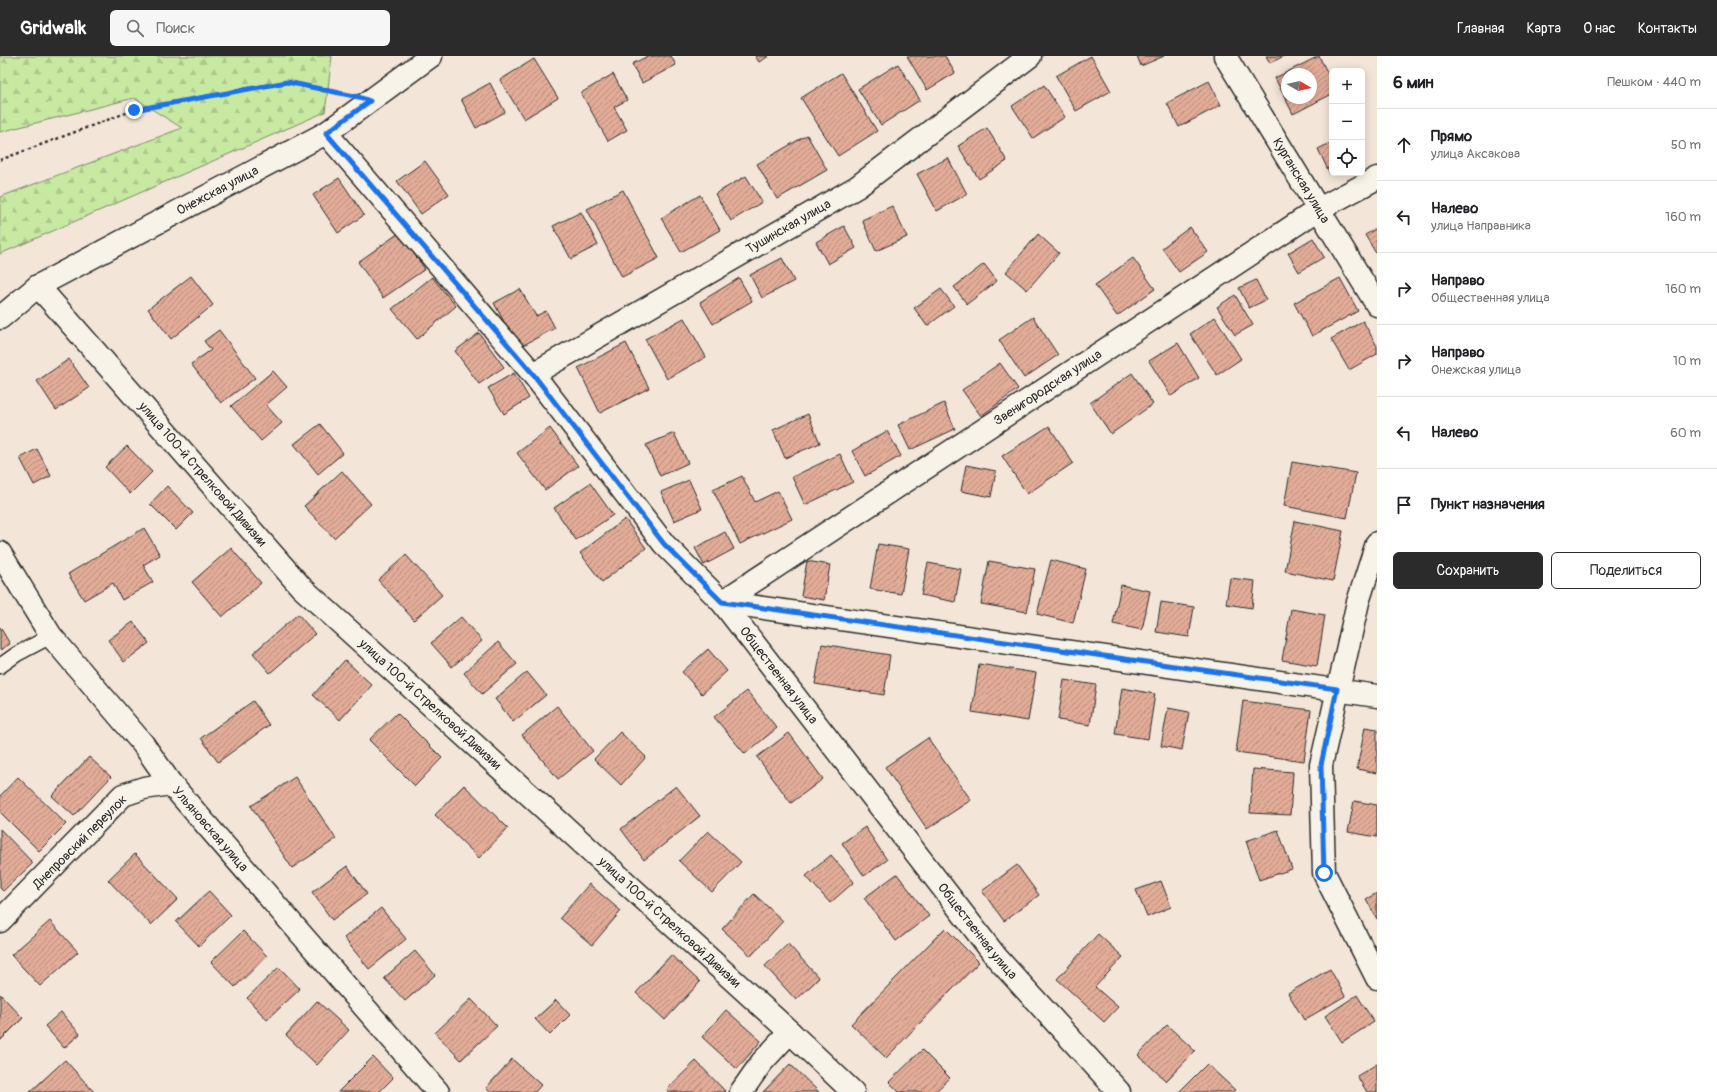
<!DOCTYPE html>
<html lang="ru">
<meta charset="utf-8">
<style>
:root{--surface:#fff;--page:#f6f6f6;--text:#202124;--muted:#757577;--line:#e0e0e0;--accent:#2b2b2b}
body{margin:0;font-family:Pangolin,sans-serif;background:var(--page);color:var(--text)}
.controls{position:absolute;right:12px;top:12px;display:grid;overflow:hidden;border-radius:6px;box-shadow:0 2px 10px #0003}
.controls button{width:36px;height:36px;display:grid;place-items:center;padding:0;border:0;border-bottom:1px solid var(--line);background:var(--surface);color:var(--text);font:20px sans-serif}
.compass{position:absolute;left:1281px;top:12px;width:36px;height:36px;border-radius:50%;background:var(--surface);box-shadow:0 2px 10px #0003;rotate:99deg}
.stop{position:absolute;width:12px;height:12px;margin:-9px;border:3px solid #1a73e8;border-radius:50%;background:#fff}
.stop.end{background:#1a73e8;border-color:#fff;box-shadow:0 1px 4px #0008}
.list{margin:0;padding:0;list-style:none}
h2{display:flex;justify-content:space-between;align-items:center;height:52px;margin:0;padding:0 16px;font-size:17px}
h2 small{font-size:13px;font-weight:400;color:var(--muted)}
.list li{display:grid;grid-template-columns:26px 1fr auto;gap:12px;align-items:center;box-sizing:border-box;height:72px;padding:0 16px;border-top:1px solid var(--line)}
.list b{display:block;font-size:15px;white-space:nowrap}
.list p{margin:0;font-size:13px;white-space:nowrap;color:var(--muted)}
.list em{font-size:13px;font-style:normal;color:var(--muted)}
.actions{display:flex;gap:8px;padding:12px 16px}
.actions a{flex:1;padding:9px 0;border:1px solid var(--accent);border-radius:6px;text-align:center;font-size:14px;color:var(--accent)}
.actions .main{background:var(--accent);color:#fff}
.icon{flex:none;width:22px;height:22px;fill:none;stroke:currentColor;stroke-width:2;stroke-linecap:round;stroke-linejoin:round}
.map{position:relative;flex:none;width:1377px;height:1036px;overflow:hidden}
header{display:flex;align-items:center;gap:24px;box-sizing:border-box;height:56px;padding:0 20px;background:var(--accent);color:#fff}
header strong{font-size:19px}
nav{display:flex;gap:22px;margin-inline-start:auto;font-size:14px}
.search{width:280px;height:36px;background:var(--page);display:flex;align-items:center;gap:10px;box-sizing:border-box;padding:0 14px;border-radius:6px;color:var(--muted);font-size:15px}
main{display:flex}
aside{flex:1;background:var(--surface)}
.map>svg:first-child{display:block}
.forest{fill:url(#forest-firs);stroke:#7a8a66}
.building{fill:url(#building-hatch);stroke:#2b2b2b;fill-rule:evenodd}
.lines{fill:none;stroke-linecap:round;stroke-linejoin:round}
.lane-casing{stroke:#2b2b2b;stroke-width:17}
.street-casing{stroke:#2b2b2b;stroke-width:25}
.path{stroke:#2b2b2b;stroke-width:2.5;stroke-dasharray:3 3;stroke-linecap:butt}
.lane{stroke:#f7f3e8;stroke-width:14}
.street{stroke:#f7f3e8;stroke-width:22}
.route{stroke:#1a73e8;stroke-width:5}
.labels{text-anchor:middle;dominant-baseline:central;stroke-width:4;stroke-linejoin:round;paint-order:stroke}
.street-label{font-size:13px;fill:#2b2b2b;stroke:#f7f3e8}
</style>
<header>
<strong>Gridwalk</strong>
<div class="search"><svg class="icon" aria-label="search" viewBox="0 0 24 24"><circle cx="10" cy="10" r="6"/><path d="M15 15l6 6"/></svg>Поиск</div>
<nav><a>Главная</a><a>Карта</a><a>О нас</a><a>Контакты</a></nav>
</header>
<main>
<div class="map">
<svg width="1377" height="1036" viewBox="0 0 1377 1036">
<defs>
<pattern id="forest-firs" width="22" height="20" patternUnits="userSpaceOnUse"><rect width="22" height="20" fill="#c8e9a2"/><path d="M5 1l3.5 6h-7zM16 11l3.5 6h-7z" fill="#acc88c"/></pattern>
<pattern id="building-hatch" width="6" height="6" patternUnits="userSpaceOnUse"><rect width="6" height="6" fill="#e2ac98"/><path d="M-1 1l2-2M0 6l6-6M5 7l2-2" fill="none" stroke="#b78c7c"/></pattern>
</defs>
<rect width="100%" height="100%" fill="#f3e5d8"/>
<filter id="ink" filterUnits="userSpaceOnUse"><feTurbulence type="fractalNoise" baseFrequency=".025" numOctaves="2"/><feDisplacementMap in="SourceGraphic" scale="8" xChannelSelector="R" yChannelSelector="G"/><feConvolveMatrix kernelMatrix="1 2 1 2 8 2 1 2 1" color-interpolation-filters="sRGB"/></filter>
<g filter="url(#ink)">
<!-- forest -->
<polygon class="forest" points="0,0 332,0 325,56 0,198 0,141 182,72 134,42 0,76"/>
<!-- building -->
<g class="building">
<polygon points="648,0 671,0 676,9 642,27 632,8"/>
<polygon points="755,0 769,0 759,6"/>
<polygon points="907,0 945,0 955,17 927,34"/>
<polygon points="1091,0 1111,35 1076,55 1056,20"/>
<polygon points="1137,0 1164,0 1141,10"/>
<polygon points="1266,0 1284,0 1270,7"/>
<path d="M1319,0L1332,26V38L1293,58L1275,22ZM1287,18H1311V42H1287Z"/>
<polygon points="534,3 558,42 524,63 500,24"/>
<polygon points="898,8 920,44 881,69 858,33"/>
<polygon points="841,17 877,75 838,100 801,42"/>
<polygon points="613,18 627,44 614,51 627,74 608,85 581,37"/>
<polygon points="1209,25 1221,49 1179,71 1167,47"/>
<polygon points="490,27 505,56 476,72 461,43"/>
<polygon points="1044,29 1065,61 1033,82 1012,50"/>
<polygon points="987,72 1007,105 979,123 958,90"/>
<polygon points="807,79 827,114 777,143 757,108"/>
<polygon points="1332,86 1332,117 1330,118 1318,93"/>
<polygon points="948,102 967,138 937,155 917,118"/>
<polygon points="425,105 449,138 421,158 397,125"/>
<polygon points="746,120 762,146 731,165 715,138"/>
<polygon points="339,122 364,159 338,177 313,139"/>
<polygon points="623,134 659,202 622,221 587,153"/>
<polygon points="700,139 720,174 681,196 661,162"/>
<polygon points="892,150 907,181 876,195 862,164"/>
<polygon points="581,156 598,189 571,203 553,170"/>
<polygon points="844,170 856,192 828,208 816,186"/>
<polygon points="1190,171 1208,196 1179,216 1162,192"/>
<polygon points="1377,172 1377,199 1365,179"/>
<polygon points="399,177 425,213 383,242 358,206"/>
<polygon points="1038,178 1059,197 1027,234 1006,216"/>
<polygon points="1313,182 1324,201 1299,216 1288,197"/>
<polygon points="782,202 794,225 762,242 750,219"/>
<polygon points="1133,202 1155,233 1117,260 1095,229"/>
<polygon points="984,208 997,225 967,248 954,231"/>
<polygon points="191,220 213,249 171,283 148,253"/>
<polygon points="432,221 456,250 417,283 392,253"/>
<polygon points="739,222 752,245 713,268 700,246"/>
<polygon points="1340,222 1358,255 1312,280 1294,247"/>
<polygon points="1256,224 1266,244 1249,252 1239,232"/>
<polygon points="520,233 536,260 546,255 555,272 518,292 494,247"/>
<polygon points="941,233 954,250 927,270 914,252"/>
<polygon points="1235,239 1253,269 1235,279 1217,251"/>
<polygon points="1033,261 1058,299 1024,322 999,284"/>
<polygon points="1215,261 1241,303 1217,319 1190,278"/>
<polygon points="684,262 706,301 667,323 645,283"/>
<polygon points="1363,265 1377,290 1377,298 1349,314 1331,283"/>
<polygon points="219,274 255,322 221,347 191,308 211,294 204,285"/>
<polygon points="479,277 504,311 479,328 455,295"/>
<polygon points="626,287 649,332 600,357 578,312"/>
<polygon points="1178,287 1199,322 1171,340 1149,305"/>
<polygon points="69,303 89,332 56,354 37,325"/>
<polygon points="1000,307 1018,333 981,360 962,334"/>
<polygon points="273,315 287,331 266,349 282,367 261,385 231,350"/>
<polygon points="514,317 529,342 504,358 488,332"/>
<polygon points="1132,317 1153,348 1111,378 1090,347"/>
<polygon points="944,347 955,373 910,394 898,369"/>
<polygon points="808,358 820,387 785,402 773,374"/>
<polygon points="320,368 343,397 318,418 294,388"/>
<polygon points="1049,370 1073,407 1027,438 1002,400"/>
<polygon points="550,372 578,410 545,434 517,397"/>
<polygon points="887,375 901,400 865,420 852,395"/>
<polygon points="674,377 688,407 660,420 646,389"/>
<polygon points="127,390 152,416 130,438 105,411"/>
<polygon points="37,393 51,420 34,429 20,402"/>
<polygon points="840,398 853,426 805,449 792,421"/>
<polygon points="1292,406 1356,417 1347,462 1284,450"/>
<polygon points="966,409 996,415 991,441 961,435"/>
<polygon points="342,415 371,448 334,482 304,450"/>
<polygon points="742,420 755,446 778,435 792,463 740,488 713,434"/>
<polygon points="689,424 702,453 674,465 661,436"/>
<polygon points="590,427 613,459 576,484 554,452"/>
<polygon points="167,430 193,457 176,474 150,448"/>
<polygon points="625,463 646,492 602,526 580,497"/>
<polygon points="1295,465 1343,475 1333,525 1285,515"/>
<polygon points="144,472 160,499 143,509 153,526 122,544 113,527 84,544 68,518"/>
<polygon points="725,476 734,493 704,509 695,492"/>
<polygon points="878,488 909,493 901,538 870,533"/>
<polygon points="231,492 261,527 222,561 192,526"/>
<polygon points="406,499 442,539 414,564 378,524"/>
<polygon points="1051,504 1086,513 1073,567 1037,558"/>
<polygon points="807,505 830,509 824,544 801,540"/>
<polygon points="989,505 1035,513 1027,556 981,548"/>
<polygon points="928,507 961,513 955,546 921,539"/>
<polygon points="1230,522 1255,525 1252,552 1226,548"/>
<polygon points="1121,529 1150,535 1142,574 1113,568"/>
<polygon points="1161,546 1194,551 1189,581 1156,576"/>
<polygon points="1291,553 1325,559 1317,610 1282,604"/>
<polygon points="298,558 315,578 270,617 253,597"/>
<polygon points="461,561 482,585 452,611 431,587"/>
<polygon points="133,566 149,587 124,606 108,584"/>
<polygon points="0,571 10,588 0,594"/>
<polygon points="498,586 517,608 482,638 464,617"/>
<polygon points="822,588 890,599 884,639 815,628"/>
<polygon points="708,593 727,615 702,638 682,616"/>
<polygon points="345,604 372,629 340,664 313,639"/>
<polygon points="979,608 1036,617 1028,665 972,656"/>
<polygon points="527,616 546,639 513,666 495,643"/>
<polygon points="1064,624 1096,629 1090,669 1058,664"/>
<polygon points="1122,632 1155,638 1148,683 1115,678"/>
<polygon points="747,635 777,672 745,698 714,661"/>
<polygon points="253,645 269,669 218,706 201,682"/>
<polygon points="1243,645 1311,654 1304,705 1236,696"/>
<polygon points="557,650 593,695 558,723 522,679"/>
<polygon points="1168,652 1189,656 1182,694 1161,690"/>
<polygon points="397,657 442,702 415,730 369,684"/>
<polygon points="1365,671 1377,673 1377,717 1357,713"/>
<polygon points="620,676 646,701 621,729 594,703"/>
<polygon points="789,677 823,723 791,747 757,701"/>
<polygon points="928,682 971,744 927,773 885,711"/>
<polygon points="89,701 111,721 74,760 52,740"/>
<polygon points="1253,713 1293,716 1290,759 1250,757"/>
<polygon points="18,721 66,768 39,795 0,756 0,740"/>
<polygon points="295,721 336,783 292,812 251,750"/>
<polygon points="464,729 508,772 479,802 435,759"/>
<polygon points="676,730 700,760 644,804 621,773"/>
<polygon points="1354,745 1377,749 1377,781 1348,776"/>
<polygon points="865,771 887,804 864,820 842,787"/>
<polygon points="0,773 33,807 3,835 0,832"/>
<polygon points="1278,774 1292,813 1259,824 1246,785"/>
<polygon points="708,775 741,806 712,836 679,805"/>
<polygon points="135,798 178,843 151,869 108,824"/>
<polygon points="831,799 854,826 830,847 806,820"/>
<polygon points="1017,809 1039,839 1004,865 982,835"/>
<polygon points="347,810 367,838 332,864 312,836"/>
<polygon points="897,818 929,860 896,885 864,842"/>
<polygon points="1161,825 1171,851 1147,861 1136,834"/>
<polygon points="589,828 621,855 592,889 560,862"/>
<polygon points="209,835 231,859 199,890 176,866"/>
<polygon points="1377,837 1377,863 1366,843"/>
<polygon points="754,838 783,865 751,900 722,873"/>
<polygon points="381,852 406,883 369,913 344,882"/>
<polygon points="50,865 78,896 40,930 11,899"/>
<polygon points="945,872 979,906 886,1002 851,968"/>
<polygon points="243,875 267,900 235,931 211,906"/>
<polygon points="1098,878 1123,901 1095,931 1118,951 1104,966 1057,923"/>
<polygon points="788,888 819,922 796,944 765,910"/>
<polygon points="415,895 435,919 405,945 384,922"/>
<polygon points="671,899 700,926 665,964 636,937"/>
<polygon points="279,911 300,933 267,964 247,942"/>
<polygon points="1330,913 1345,940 1304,964 1288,937"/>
<polygon points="0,938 23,962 0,985"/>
<polygon points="1357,939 1374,966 1342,986 1325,960"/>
<polygon points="471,943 497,970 461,1004 435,977"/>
<polygon points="556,944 570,959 550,979 535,963"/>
<polygon points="317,945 349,974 317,1009 286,979"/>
<polygon points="726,954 761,985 737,1013 702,981"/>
<polygon points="61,956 80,978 64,992 45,970"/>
<polygon points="1167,969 1195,995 1166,1025 1138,999"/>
<polygon points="922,994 950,1022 935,1036 899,1036 889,1026"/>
<polygon points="373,1001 393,1022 379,1036 338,1036"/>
<polygon points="512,1003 541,1029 535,1036 490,1036 486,1032"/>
<polygon points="65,1004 94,1036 30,1036"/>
<polygon points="696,1005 726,1036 669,1036 667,1033"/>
<polygon points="790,1008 819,1036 763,1036"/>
<polygon points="1207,1008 1235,1034 1232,1036 1179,1036"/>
<polygon points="1377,1008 1377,1036 1367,1036 1357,1020"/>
</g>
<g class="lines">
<!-- lane casing -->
<g class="lane-casing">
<polyline id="lane" points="0,610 17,598 51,580"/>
</g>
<!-- street casing -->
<g class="street-casing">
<g id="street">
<path id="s1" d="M1225,0L1377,249"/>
<path id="s2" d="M326,77L533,318L664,488L722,546L997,902L1119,1036"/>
<path id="s3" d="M38,230L301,531L790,976L853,1036"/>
<path id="s4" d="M0,262L38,230L326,77L431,0"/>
<path id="s5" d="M533,318L857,131L1030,0"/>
<polyline points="1377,487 1358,546 1321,709 1324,817 1377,922"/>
<path id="s6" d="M0,497L51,580L143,688L171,728L438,1036"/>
<path id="s7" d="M722,546L1319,153L1377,122"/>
<polyline points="722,546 1377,640"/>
<polyline points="0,865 123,739 144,732 171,728"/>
<polyline points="741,1036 762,1006 790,976"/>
</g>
</g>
<!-- path -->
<polyline class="path" points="0,104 134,54 287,26 339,37"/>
<!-- lane -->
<use href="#lane" class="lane"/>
<!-- street -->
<use href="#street" class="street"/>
</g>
</g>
<g class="lines" filter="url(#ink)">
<!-- route -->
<polyline class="route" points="134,54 287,26 359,41 370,45 326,77 533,318 664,488 722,546 1337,633 1321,709 1324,817"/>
</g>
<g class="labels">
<!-- street labels -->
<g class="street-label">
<text stroke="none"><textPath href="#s1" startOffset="146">Курганская улица</textPath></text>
<text stroke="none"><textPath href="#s4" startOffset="253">Онежская улица</textPath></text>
<text stroke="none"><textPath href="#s5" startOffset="295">Тушинская улица</textPath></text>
<text stroke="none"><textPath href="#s7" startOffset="390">Звенигородская улица</textPath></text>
<text stroke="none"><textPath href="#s3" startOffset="250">улица 100-й Стрелковой Дивизии</textPath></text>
<text stroke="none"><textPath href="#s2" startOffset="707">Общественная улица</textPath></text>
<text stroke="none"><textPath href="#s3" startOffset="574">улица 100-й Стрелковой Дивизии</textPath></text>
<text stroke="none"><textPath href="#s6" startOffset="348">Ульяновская улица</textPath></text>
<text transform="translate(80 786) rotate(-45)">Днепровский переулок</text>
<text stroke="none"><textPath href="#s3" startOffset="898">улица 100-й Стрелковой Дивизии</textPath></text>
<text stroke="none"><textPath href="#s2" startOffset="1031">Общественная улица</textPath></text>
</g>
</g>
</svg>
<div class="controls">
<button>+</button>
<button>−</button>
<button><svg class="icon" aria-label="locate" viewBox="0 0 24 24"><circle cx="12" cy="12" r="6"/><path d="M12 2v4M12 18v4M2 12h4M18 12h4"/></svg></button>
</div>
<svg class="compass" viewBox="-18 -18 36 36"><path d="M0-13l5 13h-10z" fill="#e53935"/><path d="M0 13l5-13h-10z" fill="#757577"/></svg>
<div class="stop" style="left:1324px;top:817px"></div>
<div class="stop end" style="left:134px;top:54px"></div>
</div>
<aside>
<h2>6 мин<small>Пешком · 440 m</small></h2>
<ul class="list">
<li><svg class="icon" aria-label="ahead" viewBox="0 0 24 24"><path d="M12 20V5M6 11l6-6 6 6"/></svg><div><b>Прямо</b><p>улица Аксакова</p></div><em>50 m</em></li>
<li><svg class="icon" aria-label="left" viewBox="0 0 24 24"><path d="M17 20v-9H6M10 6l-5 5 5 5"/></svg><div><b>Налево</b><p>улица Направника</p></div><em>160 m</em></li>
<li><svg class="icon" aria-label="right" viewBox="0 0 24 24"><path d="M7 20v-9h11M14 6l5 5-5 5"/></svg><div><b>Направо</b><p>Общественная улица</p></div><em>160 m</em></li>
<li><svg class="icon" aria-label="right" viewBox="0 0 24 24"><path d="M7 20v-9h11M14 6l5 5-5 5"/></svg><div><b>Направо</b><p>Онежская улица</p></div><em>10 m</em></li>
<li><svg class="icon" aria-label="left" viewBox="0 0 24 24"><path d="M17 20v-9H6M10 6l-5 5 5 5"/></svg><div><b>Налево</b></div><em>60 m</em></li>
<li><svg class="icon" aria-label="arrive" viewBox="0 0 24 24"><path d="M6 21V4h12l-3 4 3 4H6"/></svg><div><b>Пункт назначения</b></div></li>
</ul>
<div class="actions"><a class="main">Сохранить</a><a>Поделиться</a></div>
</aside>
</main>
